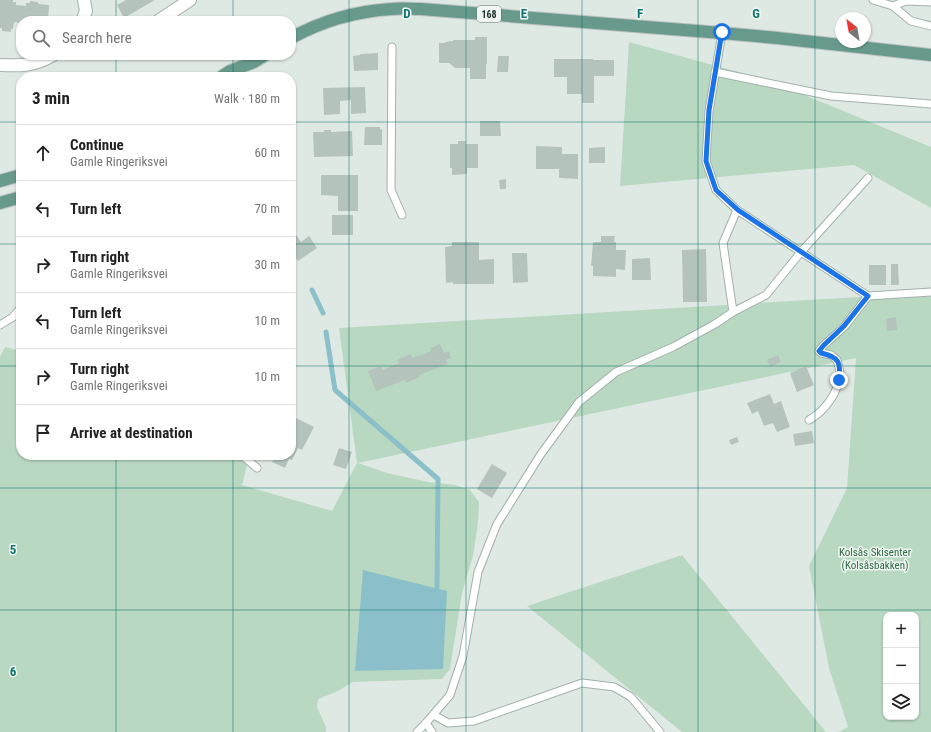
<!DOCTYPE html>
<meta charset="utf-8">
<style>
:root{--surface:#fff;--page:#f6f6f6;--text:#222;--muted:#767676;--line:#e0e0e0}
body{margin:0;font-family:"Roboto Condensed",sans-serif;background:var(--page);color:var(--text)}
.controls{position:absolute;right:12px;bottom:12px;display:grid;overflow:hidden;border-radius:8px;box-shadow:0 1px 3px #0004}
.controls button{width:36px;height:36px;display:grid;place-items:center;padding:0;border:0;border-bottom:1px solid var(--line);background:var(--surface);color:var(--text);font:20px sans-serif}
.compass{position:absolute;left:835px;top:12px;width:36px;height:36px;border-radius:50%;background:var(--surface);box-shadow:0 1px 3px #0004;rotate:329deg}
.stop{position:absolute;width:12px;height:12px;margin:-9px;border:3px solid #1a73e8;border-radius:50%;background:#fff}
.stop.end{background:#1a73e8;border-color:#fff;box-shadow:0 1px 4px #0008}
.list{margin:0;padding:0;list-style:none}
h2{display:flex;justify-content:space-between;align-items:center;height:52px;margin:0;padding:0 16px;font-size:17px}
h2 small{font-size:13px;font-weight:400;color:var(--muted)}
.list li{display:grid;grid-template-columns:26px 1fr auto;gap:12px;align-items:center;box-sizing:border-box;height:56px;padding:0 16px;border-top:1px solid var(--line)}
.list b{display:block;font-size:15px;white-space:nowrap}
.list p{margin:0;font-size:13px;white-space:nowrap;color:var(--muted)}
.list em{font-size:13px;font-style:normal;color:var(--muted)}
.icon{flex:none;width:22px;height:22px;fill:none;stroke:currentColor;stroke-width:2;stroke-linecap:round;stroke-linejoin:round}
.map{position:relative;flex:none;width:931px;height:732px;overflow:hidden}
.search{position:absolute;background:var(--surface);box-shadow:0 1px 3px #0004;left:16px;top:16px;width:280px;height:44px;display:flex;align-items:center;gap:10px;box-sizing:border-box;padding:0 14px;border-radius:16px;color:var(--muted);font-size:15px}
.panel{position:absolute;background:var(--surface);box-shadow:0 1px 3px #0004;left:16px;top:72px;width:280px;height:388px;border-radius:16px}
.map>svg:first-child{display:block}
.green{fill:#b9d8c2;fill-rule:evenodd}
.water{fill:#8bc0ca}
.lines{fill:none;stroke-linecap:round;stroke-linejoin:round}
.stream{stroke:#8bc0ca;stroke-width:5}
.building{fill:#b5c3bd}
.lane-casing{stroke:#a3b0ab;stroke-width:9}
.street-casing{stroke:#a3b0ab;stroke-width:14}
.primary-casing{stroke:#bdc3c1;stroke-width:14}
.lane{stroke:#fff;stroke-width:7}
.street{stroke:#fff;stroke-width:12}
.primary{stroke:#679a8d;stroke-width:12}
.route{stroke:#1a73e8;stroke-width:5}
.grid{fill:none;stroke:#0f766e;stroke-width:1;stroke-opacity:0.55}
.labels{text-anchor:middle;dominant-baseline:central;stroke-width:3;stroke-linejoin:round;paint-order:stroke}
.shield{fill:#eff6f2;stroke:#60706b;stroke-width:1}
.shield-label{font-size:10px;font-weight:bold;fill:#223731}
.park-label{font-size:11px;fill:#306a46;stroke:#eff6f2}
.grid-label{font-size:13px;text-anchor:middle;font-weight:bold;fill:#0f766e;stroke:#eff6f2;stroke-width:3;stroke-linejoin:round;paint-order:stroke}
</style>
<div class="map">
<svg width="931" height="732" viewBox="0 0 931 732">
<rect width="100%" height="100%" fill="#dfe9e4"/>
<!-- green -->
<g class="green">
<polygon points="629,42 768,80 931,147 931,208 854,165 620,186"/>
<path d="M928,293L931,297V732H838L848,727L829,668L809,566L847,488L856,358L358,463L387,473L428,482L455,485L470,490L479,502L478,523L473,556L462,593L450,669L442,679L353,682L336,692L318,699L317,707L326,727V732H0V357L5,347L21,351V455H233L247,465L242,485L332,511L357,463L339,328ZM886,615H916V717H886Z"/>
<polygon points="682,555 826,732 682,732 527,606"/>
</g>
<!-- water -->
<polygon class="water" points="363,570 447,591 443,669 355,671"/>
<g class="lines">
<!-- stream -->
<g class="stream">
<polyline points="312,290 323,313"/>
<polyline points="326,332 335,390 438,479 437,588"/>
</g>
</g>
<!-- building -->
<g class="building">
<polygon points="0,0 13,0 13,2 16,2 16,5 26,6 26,3 30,3 30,1 38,2 38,4 49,5 48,21 21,21 21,23 14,22 13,29 11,29 11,32 2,31 2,28 0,28"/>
<polygon points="126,0 155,0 124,18 117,5"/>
<polygon points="475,37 487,37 487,64 486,64 486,79 470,79 470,68 455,68 449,63 439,63 439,43 445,43 445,42 453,41 453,40 475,40"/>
<polygon points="378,53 378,70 354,71 353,56 360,55 360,54"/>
<polygon points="498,56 509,56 508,72 497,72"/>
<polygon points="554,59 593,59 593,60 614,60 614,76 594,76 594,103 582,103 582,94 567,94 567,77 554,77"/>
<polygon points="365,87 366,113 351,114 351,100 340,101 340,114 324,115 323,88"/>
<polygon points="480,121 500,121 501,136 480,136"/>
<polygon points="365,127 380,127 380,130 382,129 382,145 364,145"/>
<polygon points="324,130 331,130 331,132 352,131 353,156 314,157 313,132 324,132"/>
<polygon points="458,141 466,141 466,144 478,144 478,168 467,168 467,174 452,175 452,168 450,168 450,144 458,144"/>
<polygon points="536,146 562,147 562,154 578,154 578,179 559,178 559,169 536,169"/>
<polygon points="605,147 605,163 589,163 589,148"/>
<polygon points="321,175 358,175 358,211 338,211 338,196 321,195"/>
<polygon points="506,179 506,189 500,189 499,180"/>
<rect x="332" y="215" width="21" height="20"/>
<polygon points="291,229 292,229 301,242 309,236 317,248 298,261 291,251"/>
<polygon points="601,236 615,236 614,242 616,242 616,250 626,250 625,270 616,269 616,277 593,276 593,266 591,266 593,242 601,242"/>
<polygon points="452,242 479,242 479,260 494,259 494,284 453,284 453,282 446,283 445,247 452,246"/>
<polygon points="706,249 707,302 683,302 682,250"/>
<polygon points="512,253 527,253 528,282 513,283"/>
<polygon points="650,258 651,280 632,280 632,259"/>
<polygon points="891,264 898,264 899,285 891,285"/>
<rect x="869" y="265" width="17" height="20"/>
<polygon points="896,317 897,330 887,331 886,319"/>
<polygon points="291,338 293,338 294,350 291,351"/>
<polygon points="440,344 444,353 449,351 451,358 446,360 448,364 419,375 420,377 406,383 405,380 376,391 368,371 381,366 383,370 399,363 397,360 411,354 412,358 431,351 430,348"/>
<polygon points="778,355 781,362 770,367 767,360"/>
<polygon points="806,366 814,385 797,392 790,373"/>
<polygon points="770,394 774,404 781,401 790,427 777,432 773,423 764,426 758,411 752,414 747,403"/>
<polygon points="292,416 314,427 302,450 298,448 292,460 289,459 285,468 272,462 276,455 291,455 291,418"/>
<polygon points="812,431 814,443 795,446 793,434"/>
<polygon points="737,437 739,442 731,445 729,440"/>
<polygon points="339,448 352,452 346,469 333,465"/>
<polygon points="492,464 507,473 492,498 477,489"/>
</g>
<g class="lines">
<!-- lane casing -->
<g class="lane-casing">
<g id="lane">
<polyline points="873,0 893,6"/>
<polyline points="931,2 906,1 893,6 911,21 931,26"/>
<polyline points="722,33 709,111 706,161 716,190 737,210 868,296 931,292"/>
<polyline points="392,47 391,190 402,215"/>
<polyline points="715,72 831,96 931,104"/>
<polyline points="733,312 723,243 737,210"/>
<polyline points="0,325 13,317 21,307"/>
<path d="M809,420C825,411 839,392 840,373C840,369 838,365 837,360L831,355L821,353L819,351L824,345L845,326L868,296"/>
<polyline points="242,455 257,468"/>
<polyline points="434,715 448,723 474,721 582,683 614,687 631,697 660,732"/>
<polyline points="426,723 432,732"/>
<polyline points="417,732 426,723 450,695 463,656 478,572 497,524 541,454 579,402 616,372 673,347 715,324 733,312 766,295 801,252 868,178"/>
</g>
</g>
<!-- street casing -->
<g class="street-casing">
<g id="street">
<polyline points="82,21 86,11 84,0"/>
<polyline points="158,21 190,0"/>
<path d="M0,65C20,66 35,66 53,55"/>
</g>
</g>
<!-- primary casing -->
<g class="primary-casing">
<g id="primary">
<path d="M291,38C322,21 357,11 392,9C402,8 411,9 421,9L722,33L777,38L931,55"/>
<polyline points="221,77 230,71 254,62 265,55"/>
<polyline points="0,181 21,175"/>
<polyline points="0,203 21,197"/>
</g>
</g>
<!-- lane -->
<use href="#lane" class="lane"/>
<!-- street -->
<use href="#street" class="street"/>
<!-- primary -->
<use href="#primary" class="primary"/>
</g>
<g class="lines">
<!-- route -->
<path class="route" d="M722,32L709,110L706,161L716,190L738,210L868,296L844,326L824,345L819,351L821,353C839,357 841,362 839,380"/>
</g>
<!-- grid -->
<path class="grid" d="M116,0V21M233,0V21M349,0V732M466,0V732M582,0V732M698,0V732M815,0V732M116,55V77M233,55V77M0,122H21M291,122H931M0,244H21M291,244H931M0,366H21M291,366H931M116,455V732M233,455V732M0,488H931M0,610H931"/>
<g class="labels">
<!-- shield labels -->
<rect class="shield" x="477" y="6" width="24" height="16" rx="3"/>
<g class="shield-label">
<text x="489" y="14">168</text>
</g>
<!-- park labels -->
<g class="park-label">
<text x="875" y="552">Kolsås Skisenter<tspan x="875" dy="13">(Kolsåsbakken)</tspan></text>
</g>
</g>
<g class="grid-label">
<text x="407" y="18">D</text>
<text x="524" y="18">E</text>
<text x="640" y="18">F</text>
<text x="756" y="18">G</text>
<text x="13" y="554">5</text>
<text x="13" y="676">6</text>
</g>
</svg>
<div class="controls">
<button>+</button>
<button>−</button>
<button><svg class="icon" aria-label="layers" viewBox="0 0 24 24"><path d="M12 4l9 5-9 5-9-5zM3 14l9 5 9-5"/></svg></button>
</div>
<svg class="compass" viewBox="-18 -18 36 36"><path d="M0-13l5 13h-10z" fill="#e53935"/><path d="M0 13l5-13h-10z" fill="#767676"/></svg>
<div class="stop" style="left:722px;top:32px"></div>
<div class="stop end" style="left:839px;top:380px"></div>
<div class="search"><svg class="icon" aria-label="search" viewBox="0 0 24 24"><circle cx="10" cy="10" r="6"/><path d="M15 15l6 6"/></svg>Search here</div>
<section class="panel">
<h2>3 min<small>Walk · 180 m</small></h2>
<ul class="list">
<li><svg class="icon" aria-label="ahead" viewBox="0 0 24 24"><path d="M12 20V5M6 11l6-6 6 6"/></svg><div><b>Continue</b><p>Gamle Ringeriksvei</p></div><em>60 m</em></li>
<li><svg class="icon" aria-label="left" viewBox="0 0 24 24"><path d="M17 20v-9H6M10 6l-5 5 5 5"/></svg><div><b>Turn left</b></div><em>70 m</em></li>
<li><svg class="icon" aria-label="right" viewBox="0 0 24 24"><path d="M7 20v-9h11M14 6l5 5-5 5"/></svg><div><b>Turn right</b><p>Gamle Ringeriksvei</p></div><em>30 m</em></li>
<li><svg class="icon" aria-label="left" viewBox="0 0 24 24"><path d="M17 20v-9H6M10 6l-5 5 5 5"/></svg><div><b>Turn left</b><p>Gamle Ringeriksvei</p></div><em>10 m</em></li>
<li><svg class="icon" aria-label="right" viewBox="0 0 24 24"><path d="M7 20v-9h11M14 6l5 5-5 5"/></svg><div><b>Turn right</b><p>Gamle Ringeriksvei</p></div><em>10 m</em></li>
<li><svg class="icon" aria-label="arrive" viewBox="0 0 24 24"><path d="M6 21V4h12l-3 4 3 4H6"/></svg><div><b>Arrive at destination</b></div></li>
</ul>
</section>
</div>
